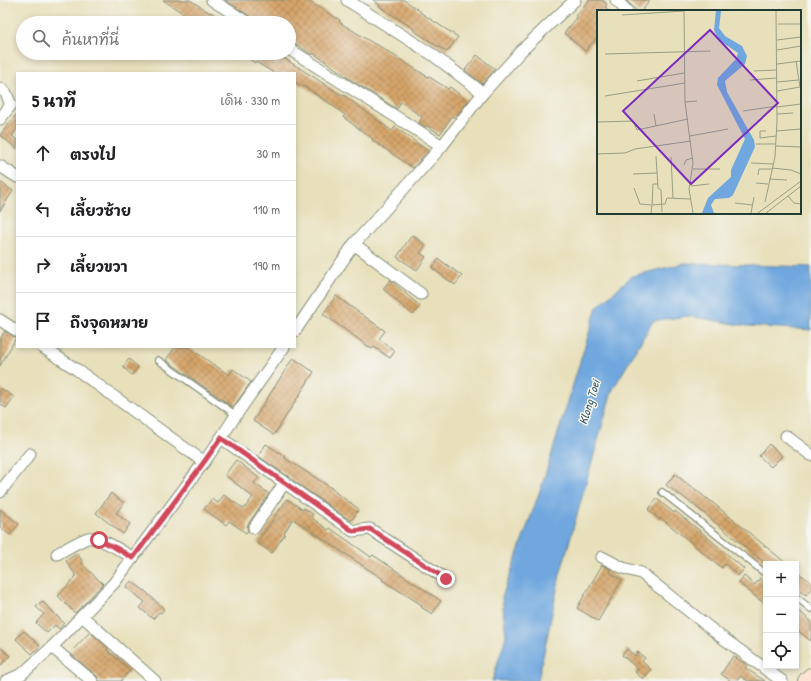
<!DOCTYPE html>
<html lang="th">
<meta charset="utf-8">
<style>
:root{--surface:#fff;--page:#f6f6f6;--text:#202124;--muted:#757577;--line:#e0e0e0}
body{margin:0;font-family:"Patrick Hand","Playpen Sans Thai",sans-serif;background:var(--page);color:var(--text)}
.controls{position:absolute;right:12px;bottom:12px;display:grid;overflow:hidden;border-radius:0px;box-shadow:0 2px 6px #0003}
.controls button{width:36px;height:36px;display:grid;place-items:center;padding:0;border:0;border-bottom:1px solid var(--line);background:var(--surface);color:var(--text);font:20px sans-serif}
.stop{position:absolute;width:12px;height:12px;margin:-9px;border:3px solid #d1495b;border-radius:50%;background:#fff}
.stop.end{background:#d1495b;border-color:#fff;box-shadow:0 1px 4px #0008}
.list{margin:0;padding:0;list-style:none}
h2{display:flex;justify-content:space-between;align-items:center;height:52px;margin:0;padding:0 16px;font-size:17px}
h2 small{font-size:13px;font-weight:400;color:var(--muted)}
.list li{display:grid;grid-template-columns:26px 1fr auto;gap:12px;align-items:center;box-sizing:border-box;height:56px;padding:0 16px;border-top:1px solid var(--line)}
.list b{display:block;font-size:15px;white-space:nowrap}
.list em{font-size:13px;font-style:normal;color:var(--muted)}
.icon{flex:none;width:22px;height:22px;fill:none;stroke:currentColor;stroke-width:2;stroke-linecap:round;stroke-linejoin:round}
.map{position:relative;flex:none;width:811px;height:681px;overflow:hidden}
.search{position:absolute;background:var(--surface);box-shadow:0 2px 6px #0003;left:16px;top:16px;width:280px;height:44px;display:flex;align-items:center;gap:10px;box-sizing:border-box;padding:0 14px;border-radius:22px;color:var(--muted);font-size:15px}
.panel{position:absolute;background:var(--surface);box-shadow:0 2px 6px #0003;left:16px;top:72px;width:280px;height:276px;border-radius:0px}
.map>svg:first-child{display:block}
.water{fill:#70a7de;stroke:#487289}
.building{fill:url(#building-cross-hatch)}
.lines{fill:none;stroke-linecap:round;stroke-linejoin:round}
.lane-casing{stroke:#848e78;stroke-width:8}
.street-casing{stroke:#848e78;stroke-width:13}
.secondary-casing{stroke:#848e78;stroke-width:18}
.lane{stroke:#fff;stroke-width:5.5}
.street{stroke:#fff;stroke-width:11}
.secondary{stroke:#fde4d0;stroke-width:16}
.route{stroke:#d1495b;stroke-width:5}
.labels{text-anchor:middle;dominant-baseline:central;stroke-width:3;stroke-linejoin:round;paint-order:stroke}
.water-label{font-size:12px;font-style:italic;fill:#375d67;stroke:#f6f6f2}
.inset-road{fill:none;stroke:#989f85;stroke-width:1}
.view{fill:#7b2cbf;fill-opacity:0.15;stroke:#7b2cbf;stroke-width:2}
.inset-edge{fill:none;stroke:#1f3d34;stroke-width:2}
</style>
<div class="map">
<svg width="811" height="681" viewBox="0 0 811 681">
<defs>
<pattern id="building-cross-hatch" width="8" height="8" patternUnits="userSpaceOnUse"><rect width="8" height="8" fill="#d6a56a"/><path d="M0 0l8 8M0 8l8-8" fill="none" stroke="#ad8858"/></pattern>
</defs>
<rect width="100%" height="100%" fill="#f6f6f2"/>
<filter id="ink" filterUnits="userSpaceOnUse"><feTurbulence type="fractalNoise" baseFrequency=".025" numOctaves="2"/><feDisplacementMap in="SourceGraphic" scale="8" xChannelSelector="R" yChannelSelector="G"/><feConvolveMatrix kernelMatrix="1 2 1 2 8 2 1 2 1" color-interpolation-filters="sRGB"/></filter>
<filter id="wash" filterUnits="userSpaceOnUse"><feTurbulence type="fractalNoise" baseFrequency=".012" numOctaves="4" result="noise"/><feDisplacementMap in="SourceGraphic" scale="16" xChannelSelector="R" yChannelSelector="G"/><feGaussianBlur stdDeviation="0.9" result="paint"/><feColorMatrix in="noise" values="0 0 0 0 0 0 0 0 0 0 0 0 0 0 0 0 0 1.4 0 .05"/><feComposite in="paint" operator="in"/></filter>
<g filter="url(#wash)">
<rect width="100%" height="100%" fill="#e8e0bb"/>
<!-- water -->
<polygon class="water" points="685,263 811,267 811,330 747,326 687,316 653,321 612,391 560,575 538,681 492,681 506,636 502,597 542,485 597,307 632,276"/>
<g id="blocks">
<!-- building -->
<g class="building">
<polygon points="163,0 190,0 210,13 211,12 226,23 194,23 183,16 184,14"/>
<polygon points="225,0 306,0 340,20 339,22 376,45 376,44 428,77 428,76 448,89 450,87 468,101 455,118 452,116 440,134 427,126 426,127 419,123 422,117 401,102 397,109 345,76 345,75 313,53 312,55 289,39 289,23 260,23"/>
<polygon points="373,0 404,0 421,12 421,13 458,37 447,52 413,30 414,29 379,6 380,5"/>
<polygon points="589,0 602,0 607,4 605,7 609,11 598,11 598,36 585,51 564,33 577,18 575,16"/>
<polygon points="626,0 650,0 642,11 637,11"/>
<polygon points="241,53 276,53 343,96 344,95 392,131 395,127 428,151 413,168 372,140 373,139 343,117 345,115 325,100 324,100 308,89 295,82 295,73 274,73 256,62 255,63"/>
<polygon points="477,55 495,69 482,84 465,70"/>
<polygon points="17,114 17,129 12,136 17,140 17,149 0,135"/>
<polygon points="0,182 13,191 0,211"/>
<polygon points="412,235 426,245 420,253 426,257 417,270 397,257"/>
<polygon points="439,259 462,276 455,285 432,268"/>
<polygon points="390,280 420,306 413,315 383,289"/>
<polygon points="336,296 385,331 379,339 395,351 390,358 374,347 372,349 323,314"/>
<polygon points="5,331 16,338 0,366 0,339"/>
<polygon points="175,347 188,347 229,375 233,369 251,382 233,407 166,360"/>
<polygon points="293,358 314,372 274,435 253,421"/>
<polygon points="129,359 138,367 132,375 123,367"/>
<polygon points="0,388 14,397 6,408 0,404"/>
<polygon points="266,444 286,457 285,458 336,491 335,492 359,509 351,521 291,479 289,476 286,475 258,456"/>
<polygon points="769,444 782,456 771,467 759,456"/>
<polygon points="236,460 259,478 254,483 269,494 248,524 247,527 248,531 246,533 229,521 226,525 204,509 212,499 218,503 224,495 244,509 253,497 225,475"/>
<polygon points="675,474 690,486 690,485 707,499 707,498 787,564 766,564 694,505 679,494 678,494 666,485"/>
<polygon points="111,493 124,503 116,513 130,524 123,534 96,513"/>
<polygon points="287,499 303,510 304,508 313,514 311,517 328,530 330,528 371,557 373,555 441,601 432,614 421,607 422,605 382,580 383,579 293,519 284,533 285,534 272,553 257,543"/>
<polygon points="657,499 674,513 675,511 705,535 744,569 738,576 725,564 722,568 661,518 660,520 648,510"/>
<polygon points="0,509 19,524 10,535 0,527"/>
<polygon points="77,553 83,562 81,563 103,584 75,613 58,596 76,576 66,561"/>
<polygon points="602,565 610,569 609,572 622,580 598,621 577,608"/>
<polygon points="796,571 811,582 811,589 806,595 796,587"/>
<polygon points="744,576 755,585 760,578 766,584 766,605 739,583"/>
<polygon points="131,581 145,591 164,609 161,613 159,612 153,619 140,608 145,602 126,587"/>
<polygon points="42,601 64,623 59,629 55,625 47,633 36,623 44,614 36,607"/>
<polygon points="796,609 811,621 811,641 796,629"/>
<polygon points="24,631 40,646 32,654 16,639"/>
<polygon points="90,632 108,648 107,650 130,670 121,681 99,681 97,676 70,653"/>
<polygon points="0,647 10,656 0,666"/>
<polygon points="627,649 635,656 638,652 645,658 642,661 651,670 643,679 635,672 638,669 622,655"/>
<polygon points="733,656 747,665 745,668 765,681 748,681 740,676 737,681 731,681 721,674"/>
</g>
</g>
</g>
<g filter="url(#ink)">
<use href="#blocks" fill-opacity="0" stroke="#848e78" stroke-width="1"/>
<g class="lines">
<!-- lane casing -->
<g class="lane-casing">
<g id="lane">
<polyline points="158,360 236,415"/>
<polyline points="662,492 766,574"/>
<polyline points="796,597 811,609"/>
</g>
</g>
<!-- street casing -->
<g class="street-casing">
<g id="street">
<polyline points="212,0 248,23"/>
<polyline points="347,0 433,55 483,93"/>
<polyline points="616,0 627,11"/>
<polyline points="289,49 442,146"/>
<polyline points="0,88 6,93 11,105 0,119"/>
<polyline points="0,166 17,177"/>
<polyline points="354,244 421,294"/>
<polyline points="0,320 17,331"/>
<polyline points="295,331 354,244 391,203 442,146 483,93 521,51 575,0"/>
<polyline points="42,347 76,369 204,462"/>
<polyline points="786,436 811,455"/>
<polyline points="221,438 353,531 370,529 446,579"/>
<polyline points="0,492 30,454"/>
<polyline points="254,528 285,482"/>
<path d="M57,554C64,550 81,540 88,538C99,536 123,552 133,558"/>
<polyline points="602,557 623,568 641,573 720,636 782,681"/>
<polyline points="82,616 155,681"/>
<polyline points="52,647 92,681"/>
<polyline points="6,681 22,674 52,647 114,583 204,462 221,438 236,415 284,347"/>
</g>
</g>
<!-- secondary casing -->
<g class="secondary-casing">
<polyline id="secondary" points="806,681 811,676"/>
</g>
<!-- lane -->
<use href="#lane" class="lane"/>
<!-- street -->
<use href="#street" class="street"/>
<!-- secondary -->
<use href="#secondary" class="secondary"/>
</g>
</g>
<g class="lines" filter="url(#ink)">
<!-- route -->
<polyline class="route" points="99,540 116,548 133,558 204,462 221,438 353,531 370,529 446,579"/>
</g>
<g class="labels">
<!-- water labels -->
<g class="water-label">
<text transform="translate(589 402) rotate(-73)">Klong Toei</text>
</g>
</g>
<!-- overview -->
<g transform="translate(597 10)">
<rect width="204" height="204" fill="#e8e0bb"/>
<path d="M119,1H124L122,18L128,26L145,36L150,46L148,54L128,71L130,82L157,130L158,137L136,185L132,188L118,189L114,195L117,203H105L111,188L134,167V160L148,129L120,75L121,68L139,49L141,43L122,30L117,20Z" fill="#70a7de"/>
<path class="inset-road" d="M87,1L88,92L96,153L92,179L96,203M25,5L87,1M181,14H204M180,30L204,27M180,40L204,36M8,44L114,41M180,54L204,51M157,61L180,60M153,70L180,68M40,71L87,63M180,72L202,70M180,81L203,77L199,51M8,86L88,73M88,92L100,91M180,97L204,94M146,101L180,96M57,104L59,116M180,104L196,103M0,112L36,111L40,120L91,109M169,121H163V128L179,126M179,121L204,119M93,126L131,119M159,134H179M179,136L204,137M0,144L28,143L38,139L94,131M59,146L61,178L64,180L65,202M74,147L76,188M154,153L176,154M87,155L89,150L96,148M175,158L194,160L204,164M96,159H123M36,164L60,163M161,165L162,159H175M172,169L190,170M159,173L171,174M94,176L112,174M37,178L43,194L54,195M191,186L197,193L204,194M168,192L178,147L180,111L179,1M138,193L155,195M55,195L56,174H61M54,203L55,195L68,194L70,188L94,189M154,203L157,187M161,203L204,171M169,203L204,176"/>
<path class="view" d="M113,20L181,93L94,174L26,101Z"/>
<rect width="204" height="204" class="inset-edge"/>
</g>
</svg>
<div class="controls">
<button>+</button>
<button>−</button>
<button><svg class="icon" aria-label="locate" viewBox="0 0 24 24"><circle cx="12" cy="12" r="6"/><path d="M12 2v4M12 18v4M2 12h4M18 12h4"/></svg></button>
</div>
<div class="stop" style="left:99px;top:540px"></div>
<div class="stop end" style="left:446px;top:579px"></div>
<div class="search"><svg class="icon" aria-label="search" viewBox="0 0 24 24"><circle cx="10" cy="10" r="6"/><path d="M15 15l6 6"/></svg>ค้นหาที่นี่</div>
<section class="panel">
<h2>5 นาที<small>เดิน · 330 m</small></h2>
<ul class="list">
<li><svg class="icon" aria-label="ahead" viewBox="0 0 24 24"><path d="M12 20V5M6 11l6-6 6 6"/></svg><div><b>ตรงไป</b></div><em>30 m</em></li>
<li><svg class="icon" aria-label="left" viewBox="0 0 24 24"><path d="M17 20v-9H6M10 6l-5 5 5 5"/></svg><div><b>เลี้ยวซ้าย</b></div><em>110 m</em></li>
<li><svg class="icon" aria-label="right" viewBox="0 0 24 24"><path d="M7 20v-9h11M14 6l5 5-5 5"/></svg><div><b>เลี้ยวขวา</b></div><em>190 m</em></li>
<li><svg class="icon" aria-label="arrive" viewBox="0 0 24 24"><path d="M6 21V4h12l-3 4 3 4H6"/></svg><div><b>ถึงจุดหมาย</b></div></li>
</ul>
</section>
</div>
